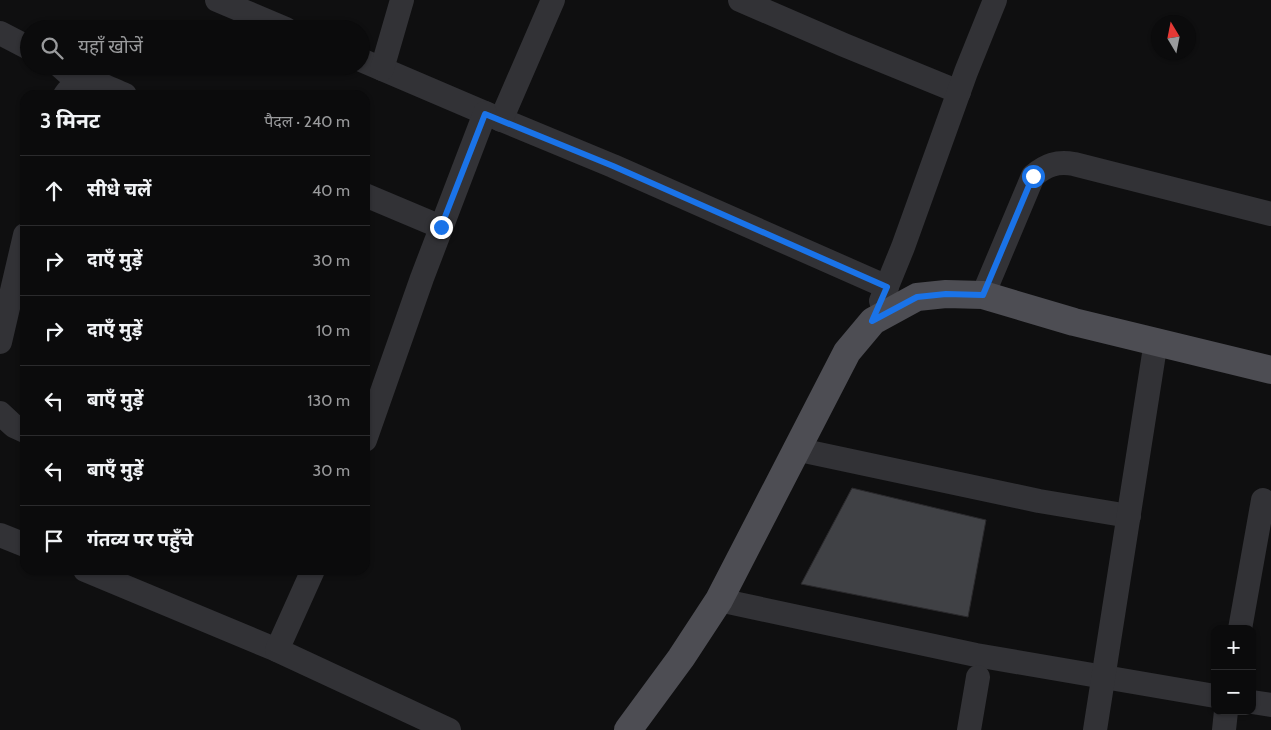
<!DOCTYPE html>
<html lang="hi">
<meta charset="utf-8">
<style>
:root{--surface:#0b0b0c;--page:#19191a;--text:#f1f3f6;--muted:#9a9b9d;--line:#2b2b2d}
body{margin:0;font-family:Cabin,"Noto Sans Devanagari",sans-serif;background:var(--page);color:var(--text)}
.controls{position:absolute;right:15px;bottom:15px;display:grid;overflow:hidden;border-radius:10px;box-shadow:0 1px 4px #0004}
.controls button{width:45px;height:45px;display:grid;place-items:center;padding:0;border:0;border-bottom:1px solid var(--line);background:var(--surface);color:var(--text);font:25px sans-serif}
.compass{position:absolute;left:1151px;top:15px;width:45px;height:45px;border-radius:50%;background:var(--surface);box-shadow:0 1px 4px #0004;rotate:350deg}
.stop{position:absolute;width:15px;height:15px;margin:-11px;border:4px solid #1a73e8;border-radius:50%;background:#fff}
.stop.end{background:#1a73e8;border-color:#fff;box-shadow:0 1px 5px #0008}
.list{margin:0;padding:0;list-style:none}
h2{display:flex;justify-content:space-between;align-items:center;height:65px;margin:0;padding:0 20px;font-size:21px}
h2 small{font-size:16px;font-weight:400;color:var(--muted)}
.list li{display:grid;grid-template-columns:32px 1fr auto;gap:15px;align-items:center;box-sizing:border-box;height:70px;padding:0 20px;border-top:1px solid var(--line)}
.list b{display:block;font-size:19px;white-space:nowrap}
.list em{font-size:16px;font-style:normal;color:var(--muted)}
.icon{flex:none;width:28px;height:28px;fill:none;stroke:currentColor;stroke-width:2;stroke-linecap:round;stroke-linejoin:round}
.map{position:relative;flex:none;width:1271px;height:730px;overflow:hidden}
.search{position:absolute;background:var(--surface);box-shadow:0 1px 4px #0004;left:20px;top:20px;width:350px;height:55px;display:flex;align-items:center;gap:12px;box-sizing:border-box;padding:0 18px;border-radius:28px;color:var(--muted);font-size:19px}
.panel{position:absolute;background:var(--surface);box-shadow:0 1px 4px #0004;left:20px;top:90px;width:350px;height:485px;border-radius:15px}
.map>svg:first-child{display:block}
.building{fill:#404145;stroke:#2a292c}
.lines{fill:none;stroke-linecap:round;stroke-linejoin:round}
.minor{stroke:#323236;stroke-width:24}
.major{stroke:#4d4d53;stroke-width:28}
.route{stroke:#1a73e8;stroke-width:6}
</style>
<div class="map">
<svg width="1271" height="730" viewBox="0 0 1271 730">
<rect width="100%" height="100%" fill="#0f0f10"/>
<!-- building -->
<polygon class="building" points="852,488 986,520 968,617 801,584"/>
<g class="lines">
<!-- minor -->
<g class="minor">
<polyline points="217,0 286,29"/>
<polyline points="740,0 844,45 959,92"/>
<polyline points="0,33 29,48"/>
<polyline points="361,60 485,113 613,166 887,287"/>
<polyline points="60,66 78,82"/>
<polyline points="382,69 402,0"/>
<path d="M65,95C83,70 102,86 125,95"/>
<polyline points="501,120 553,0"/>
<polyline points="365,195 441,227"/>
<path d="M983,295L1033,176C1046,165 1057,161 1074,164L1271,214"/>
<polyline points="881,301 903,247 966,72 995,0"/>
<polyline points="0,342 25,235"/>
<polyline points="0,413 14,426 25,431"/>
<polyline points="365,440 422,278 485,113"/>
<polyline points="795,449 1039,501 1129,516"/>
<polyline points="0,535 25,545"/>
<polyline points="85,570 277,650"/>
<polyline points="313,570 277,650 449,730"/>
<polyline points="719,600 976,655 1215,696"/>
<polyline points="1240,629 1263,500"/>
<polyline points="1252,702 1271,705"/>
<polyline points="969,730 978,677"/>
<polyline points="1095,730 1156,341"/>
<polyline points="1224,730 1226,711"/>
</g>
<!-- major -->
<polyline class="major" points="628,730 681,658 719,600 847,352 873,321 917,297 946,294 983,295 1074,322 1271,370"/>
</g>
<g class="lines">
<!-- route -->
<polyline class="route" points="441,227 485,114 613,166 887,287 872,321 917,297 946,294 983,295 1033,176"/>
</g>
</svg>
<div class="controls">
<button>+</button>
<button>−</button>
</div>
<svg class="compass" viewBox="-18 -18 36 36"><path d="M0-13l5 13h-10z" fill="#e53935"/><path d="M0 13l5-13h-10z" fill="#9a9b9d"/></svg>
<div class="stop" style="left:1033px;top:176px"></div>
<div class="stop end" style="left:441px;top:227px"></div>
<div class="search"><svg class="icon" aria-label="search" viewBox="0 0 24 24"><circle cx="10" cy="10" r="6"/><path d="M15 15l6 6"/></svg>यहाँ खोजें</div>
<section class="panel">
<h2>3 मिनट<small>पैदल · 240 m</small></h2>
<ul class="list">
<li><svg class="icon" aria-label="ahead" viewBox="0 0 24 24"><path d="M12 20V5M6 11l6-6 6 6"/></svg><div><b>सीधे चलें</b></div><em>40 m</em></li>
<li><svg class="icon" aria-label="right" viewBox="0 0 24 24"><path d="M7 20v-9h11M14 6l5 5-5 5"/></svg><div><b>दाएँ मुड़ें</b></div><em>30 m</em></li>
<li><svg class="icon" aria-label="right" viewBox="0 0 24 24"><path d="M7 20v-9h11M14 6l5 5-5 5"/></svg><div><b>दाएँ मुड़ें</b></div><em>10 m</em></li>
<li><svg class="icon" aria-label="left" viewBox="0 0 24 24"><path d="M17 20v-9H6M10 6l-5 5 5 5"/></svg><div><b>बाएँ मुड़ें</b></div><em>130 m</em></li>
<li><svg class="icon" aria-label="left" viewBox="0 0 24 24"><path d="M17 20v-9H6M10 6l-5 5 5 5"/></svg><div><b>बाएँ मुड़ें</b></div><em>30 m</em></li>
<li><svg class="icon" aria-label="arrive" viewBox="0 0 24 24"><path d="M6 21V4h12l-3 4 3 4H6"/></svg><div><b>गंतव्य पर पहुँचे</b></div></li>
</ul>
</section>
</div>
